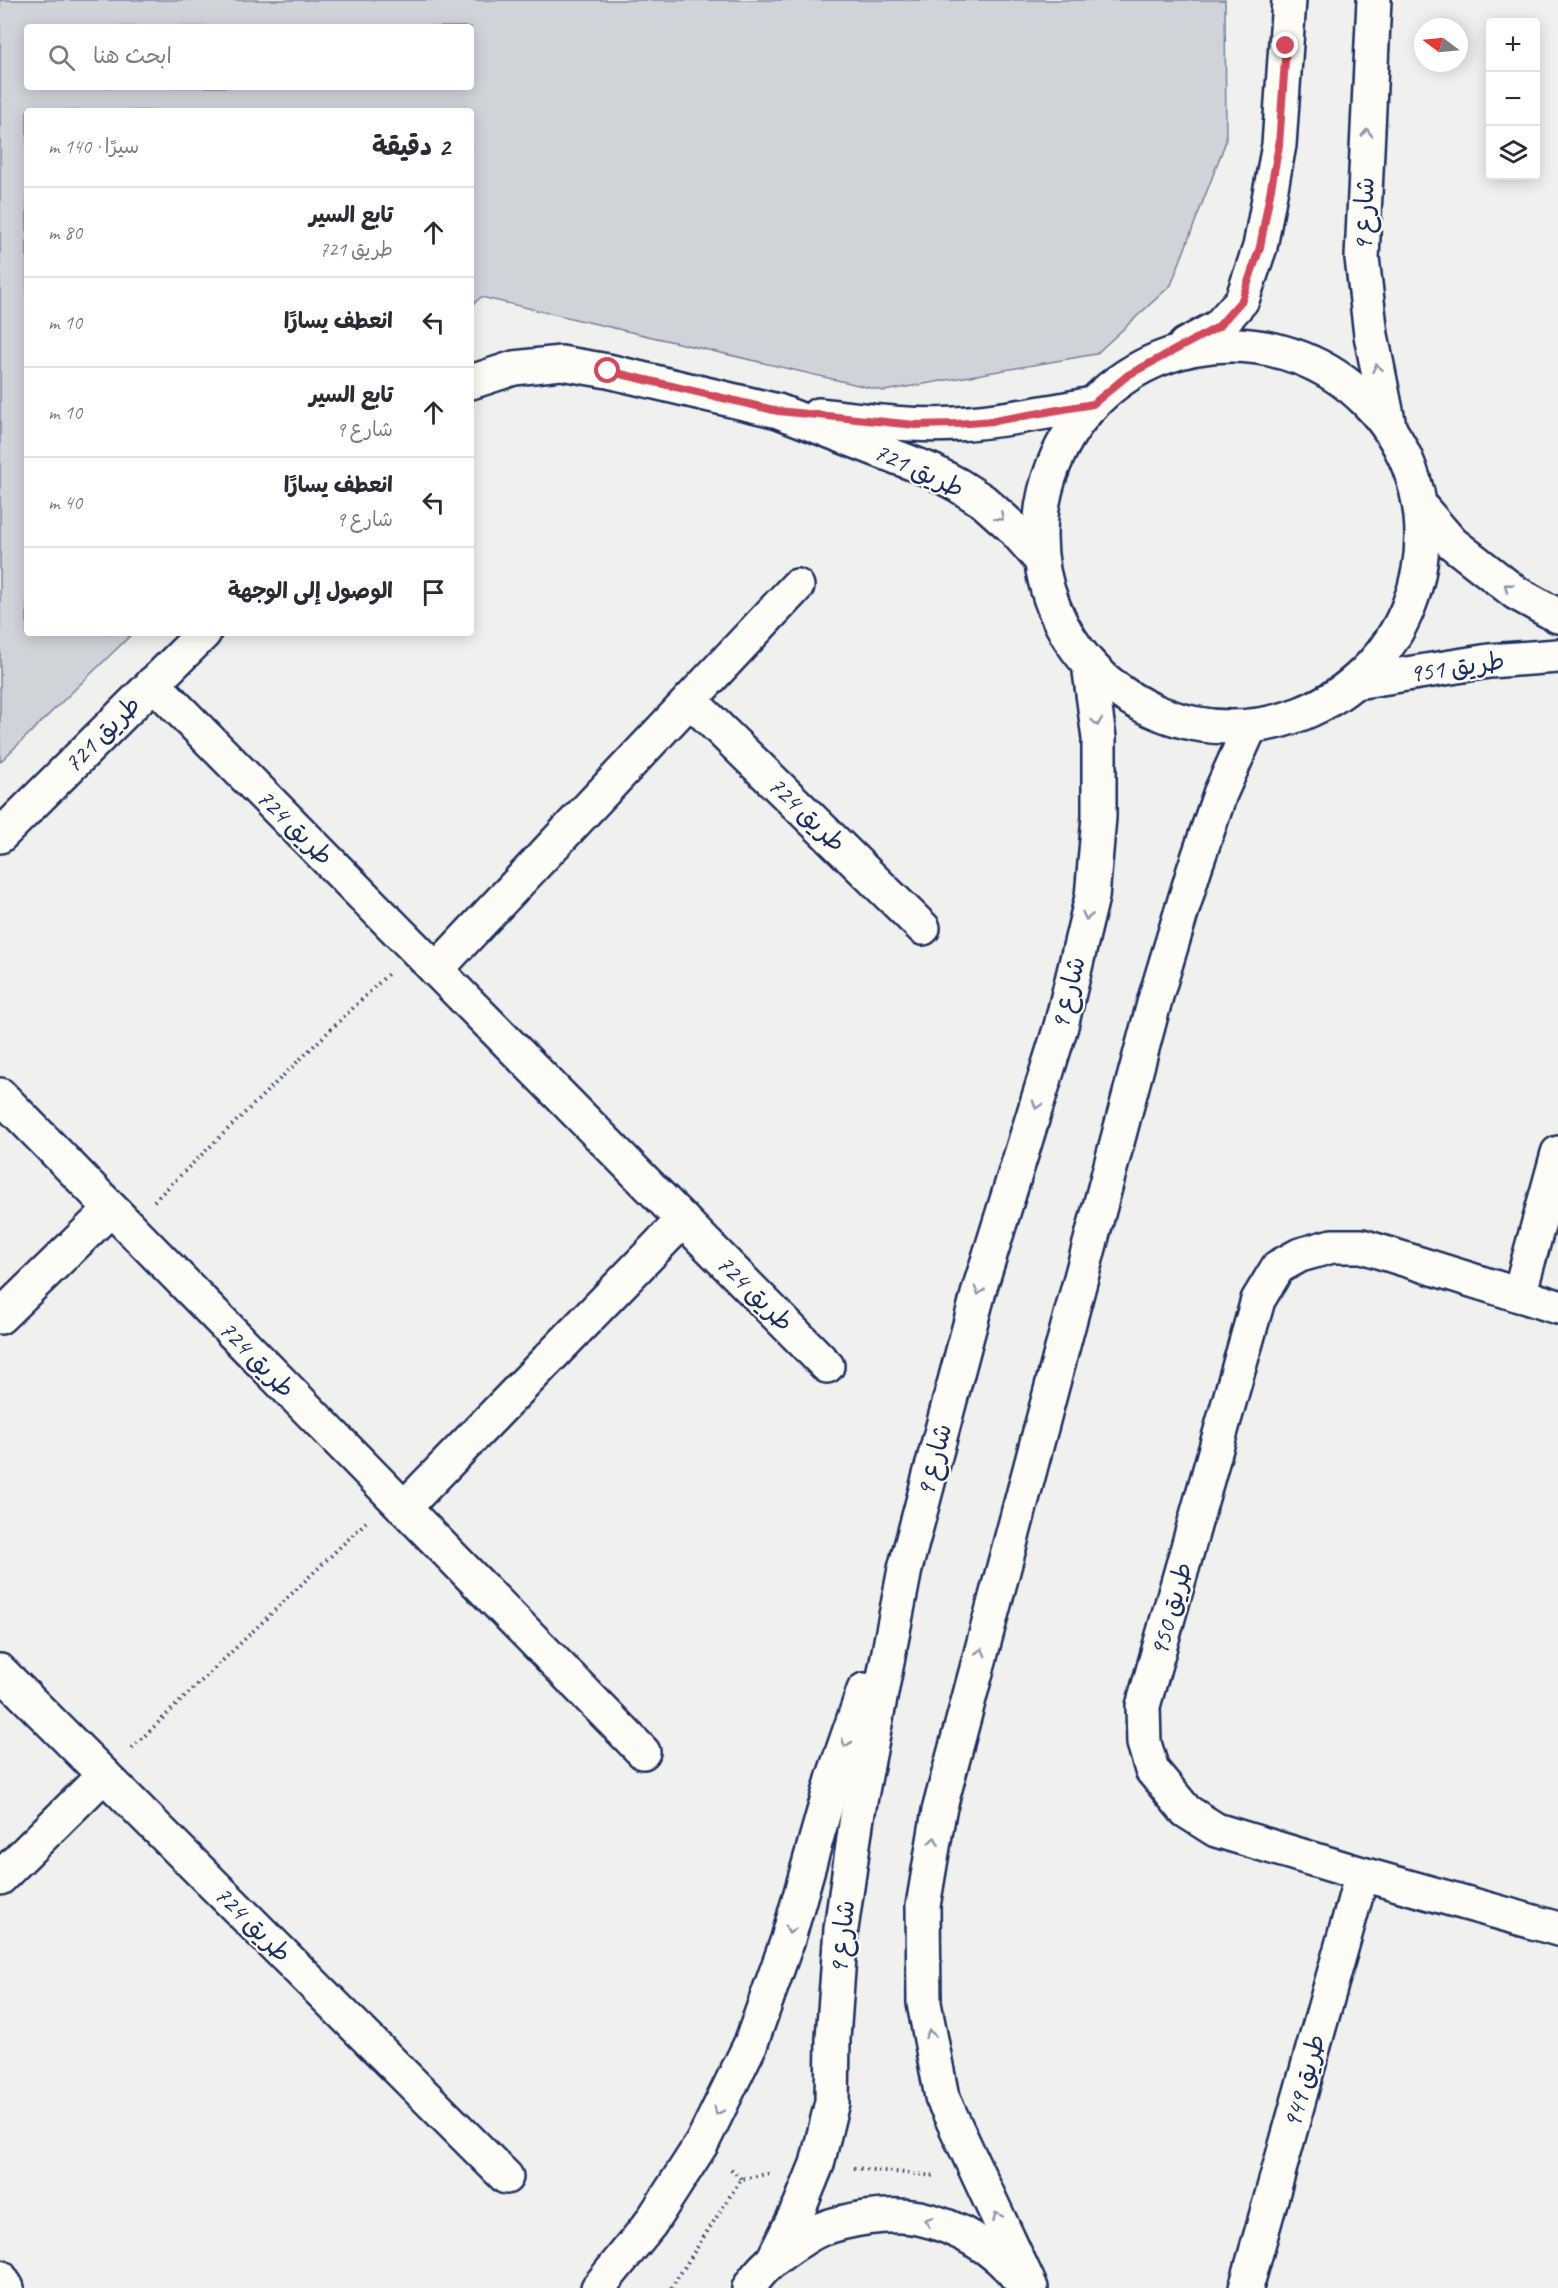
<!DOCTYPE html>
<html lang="ar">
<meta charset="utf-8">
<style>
:root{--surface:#fff;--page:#f2f2f3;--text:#2b2b33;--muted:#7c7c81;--line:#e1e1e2}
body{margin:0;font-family:Caveat,"Playpen Sans Arabic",sans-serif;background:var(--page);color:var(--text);direction:rtl}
.controls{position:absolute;right:18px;top:18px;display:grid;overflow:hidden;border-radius:6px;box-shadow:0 3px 15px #0003}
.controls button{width:54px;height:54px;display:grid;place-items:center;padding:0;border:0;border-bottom:2px solid var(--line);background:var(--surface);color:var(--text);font:30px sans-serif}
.compass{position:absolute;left:1414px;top:18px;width:54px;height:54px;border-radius:50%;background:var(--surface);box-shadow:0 3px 15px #0003;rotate:286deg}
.stop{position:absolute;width:18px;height:18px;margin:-14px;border:4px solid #d1495b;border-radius:50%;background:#fff}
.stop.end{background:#d1495b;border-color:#fff;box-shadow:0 2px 6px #0008}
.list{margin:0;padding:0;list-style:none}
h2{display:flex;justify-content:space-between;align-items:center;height:78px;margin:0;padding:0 24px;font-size:26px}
h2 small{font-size:20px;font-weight:400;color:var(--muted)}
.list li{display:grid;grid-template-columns:39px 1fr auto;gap:18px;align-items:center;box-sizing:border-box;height:90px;padding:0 24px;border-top:2px solid var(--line)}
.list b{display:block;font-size:22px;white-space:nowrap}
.list p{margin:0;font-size:20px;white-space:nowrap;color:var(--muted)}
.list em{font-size:20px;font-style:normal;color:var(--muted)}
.icon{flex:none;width:33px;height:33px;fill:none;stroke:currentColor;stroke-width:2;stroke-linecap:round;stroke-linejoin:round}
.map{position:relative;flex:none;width:1558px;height:2288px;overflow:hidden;direction:ltr}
.search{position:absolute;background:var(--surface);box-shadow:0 3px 15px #0003;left:24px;top:24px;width:450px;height:66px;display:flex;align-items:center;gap:15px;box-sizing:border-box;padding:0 21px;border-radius:6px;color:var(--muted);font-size:22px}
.panel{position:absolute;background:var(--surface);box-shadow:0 3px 15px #0003;left:24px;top:108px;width:450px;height:528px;border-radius:6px;direction:rtl}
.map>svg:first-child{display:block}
.green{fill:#d0d3d8;stroke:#76819b;stroke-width:1.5;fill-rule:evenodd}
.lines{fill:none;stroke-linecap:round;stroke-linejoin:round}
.minor-casing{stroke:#1b2f5e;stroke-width:38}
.tertiary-casing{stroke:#1b2f5e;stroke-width:38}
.secondary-casing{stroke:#1b2f5e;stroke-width:38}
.path{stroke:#1b2f5e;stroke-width:4;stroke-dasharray:1.5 4.5;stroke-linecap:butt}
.minor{stroke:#fdfcf7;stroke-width:33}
.tertiary{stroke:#fdfcf7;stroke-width:33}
.secondary{stroke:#fdfcf7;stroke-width:33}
.oneway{stroke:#8c96aa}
.route{stroke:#d1495b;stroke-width:8}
.labels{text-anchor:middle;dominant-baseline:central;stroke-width:4.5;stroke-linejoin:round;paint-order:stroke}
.street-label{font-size:26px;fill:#1b2f5e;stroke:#fdfcf7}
</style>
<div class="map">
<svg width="1558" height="2288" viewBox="0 0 1558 2288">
<rect width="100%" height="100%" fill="#f0f0ee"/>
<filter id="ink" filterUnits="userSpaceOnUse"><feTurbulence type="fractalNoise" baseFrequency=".0167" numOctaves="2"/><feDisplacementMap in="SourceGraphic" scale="12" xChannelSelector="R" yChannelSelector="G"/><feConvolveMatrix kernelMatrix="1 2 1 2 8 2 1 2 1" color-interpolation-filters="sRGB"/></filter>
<g filter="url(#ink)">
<!-- green -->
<path class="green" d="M0,0H1225L1226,141L1171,285L1096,354L884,391L481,297L471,306V111H27V633H133L0,762ZM27,27H471V87H27Z"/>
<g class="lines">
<!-- minor casing -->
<g class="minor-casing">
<g id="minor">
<polyline points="471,382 514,368 561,363 608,371 778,411 932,471 958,485 983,501 1011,526 1041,560"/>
<path d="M818,415C864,420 910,427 956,424C1002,421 1047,412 1093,404"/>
<polyline points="153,683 827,1366"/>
<polyline points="690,700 923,928"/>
<polyline points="0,836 204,633"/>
<polyline points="436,970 797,586"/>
<polyline points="0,1095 643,1752"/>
<polyline points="1519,1295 1558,1153"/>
<polyline points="1558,1307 1362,1246 1332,1246 1300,1255 1278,1267 1258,1300 1143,1706 1144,1743 1152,1770 1186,1811 1216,1830 1362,1874 1558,1929"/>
<polyline points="0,1317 111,1209"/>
<polyline points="404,1508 683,1220"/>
<polyline points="0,1671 506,2177"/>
<polyline points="0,1878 104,1775"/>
<polyline points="0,2277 7,2288"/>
<polyline points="1246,2288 1362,1874"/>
</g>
</g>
<!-- tertiary casing -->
<g class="tertiary-casing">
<g id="tertiary">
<polyline points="1420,506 1452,543 1516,593 1558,616"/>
<polyline points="1356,682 1489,661 1558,656"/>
</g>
</g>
<!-- secondary casing -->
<g class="secondary-casing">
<g id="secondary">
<polyline points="1374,0 1362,258 1371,335 1389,426"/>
<circle cx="1231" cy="536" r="191"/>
<polyline points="1185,345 1218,327 1242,300 1260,247 1279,145 1289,0"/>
<polyline points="774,2258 800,2206 817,2164 832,2102 833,2038 841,1929 857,1817 905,1569 980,1287 1061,1026 1092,897 1099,817 1099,738 1089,664"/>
<polyline points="598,2288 650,2224 702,2143 751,2043 788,1939 834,1776 864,1690"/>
<path d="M749,2288C760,2269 777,2256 795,2244C803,2239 811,2233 819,2230C847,2219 889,2212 919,2218C957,2226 996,2249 1019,2279"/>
<polyline points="1031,2288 942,2097 924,2003 923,1906 939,1811 1156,996 1194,870 1220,794 1250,727"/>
</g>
</g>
<!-- path -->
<g class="path">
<polyline points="154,1201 388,974"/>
<polyline points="132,1748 366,1522"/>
<polyline points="854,2168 936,2176"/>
<polyline points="731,2169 741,2179"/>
<polyline points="671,2288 741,2179 772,2173"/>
</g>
<!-- minor -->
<use href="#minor" class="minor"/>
<!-- tertiary -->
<use href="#tertiary" class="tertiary"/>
<!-- secondary -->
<use href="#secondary" class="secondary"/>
</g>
<!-- one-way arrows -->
<defs><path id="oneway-chevron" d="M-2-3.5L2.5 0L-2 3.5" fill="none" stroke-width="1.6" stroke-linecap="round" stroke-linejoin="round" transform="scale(1.5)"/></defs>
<g class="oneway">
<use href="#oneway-chevron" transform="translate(1367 133) rotate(-88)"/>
<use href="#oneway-chevron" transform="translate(1377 368) rotate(-101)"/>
<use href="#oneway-chevron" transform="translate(1000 517) rotate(42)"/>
<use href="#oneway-chevron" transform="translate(1508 587) rotate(-142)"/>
<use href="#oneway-chevron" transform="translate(1097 722) rotate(82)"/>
<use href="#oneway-chevron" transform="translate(1087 916) rotate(103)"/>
<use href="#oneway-chevron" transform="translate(1037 1105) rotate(107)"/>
<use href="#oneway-chevron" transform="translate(979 1291) rotate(106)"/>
<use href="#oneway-chevron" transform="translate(981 1652) rotate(-75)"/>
<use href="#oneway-chevron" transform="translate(846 1743) rotate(109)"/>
<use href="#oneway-chevron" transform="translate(934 1841) rotate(-80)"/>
<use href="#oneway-chevron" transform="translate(790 1930) rotate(106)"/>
<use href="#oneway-chevron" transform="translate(930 2034) rotate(-101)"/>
<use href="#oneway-chevron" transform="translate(718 2111) rotate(116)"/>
<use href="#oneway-chevron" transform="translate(997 2216) rotate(-115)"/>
<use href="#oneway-chevron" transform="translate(928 2221) rotate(-161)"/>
</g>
</g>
<g class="lines" filter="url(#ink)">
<!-- route -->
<polyline class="route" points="608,371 778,411 915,425 955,424 994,421 1093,404 1128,375 1218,327 1242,300 1260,247 1279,145 1286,46"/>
</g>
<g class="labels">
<!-- street labels -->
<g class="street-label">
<text transform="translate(1364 214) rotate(-88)">شارع 9</text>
<text transform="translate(919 470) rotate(25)">طريق 721</text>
<text transform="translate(1457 667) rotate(-8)">طريق 951</text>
<text transform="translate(102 734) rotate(-45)">طريق 721</text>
<text transform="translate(807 814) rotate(44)">طريق 724</text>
<text transform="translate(295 827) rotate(45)">طريق 724</text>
<text transform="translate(1068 993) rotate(-76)">شارع 9</text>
<text transform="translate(755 1293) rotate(45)">طريق 724</text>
<text transform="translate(257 1359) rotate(46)">طريق 724</text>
<text transform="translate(934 1460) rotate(-75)">شارع 9</text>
<text transform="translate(1171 1609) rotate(-74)">طريق 950</text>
<text transform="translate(253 1924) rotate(45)">طريق 724</text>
<text transform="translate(842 1937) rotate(-84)">شارع 9</text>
<text transform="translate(1304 2081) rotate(-74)">طريق 949</text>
</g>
</g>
</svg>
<div class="controls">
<button>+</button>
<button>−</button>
<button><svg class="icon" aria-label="layers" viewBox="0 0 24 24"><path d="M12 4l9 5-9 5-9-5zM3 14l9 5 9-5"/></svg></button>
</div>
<svg class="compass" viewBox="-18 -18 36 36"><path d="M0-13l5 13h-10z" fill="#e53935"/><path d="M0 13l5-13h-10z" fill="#7c7c81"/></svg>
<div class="stop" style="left:608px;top:371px"></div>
<div class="stop end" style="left:1286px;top:46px"></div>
<div class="search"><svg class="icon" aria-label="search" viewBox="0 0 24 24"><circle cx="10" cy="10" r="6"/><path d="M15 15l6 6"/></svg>ابحث هنا</div>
<section class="panel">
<h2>2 دقيقة<small>سيرًا · 140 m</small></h2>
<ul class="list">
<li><svg class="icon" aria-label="ahead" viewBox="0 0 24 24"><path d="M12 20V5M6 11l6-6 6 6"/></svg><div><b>تابع السير</b><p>طريق 721</p></div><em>80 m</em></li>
<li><svg class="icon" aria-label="left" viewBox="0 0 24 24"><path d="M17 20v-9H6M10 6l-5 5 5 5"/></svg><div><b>انعطف يسارًا</b></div><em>10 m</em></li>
<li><svg class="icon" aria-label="ahead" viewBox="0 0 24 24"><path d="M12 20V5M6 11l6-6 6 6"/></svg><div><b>تابع السير</b><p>شارع 9</p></div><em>10 m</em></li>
<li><svg class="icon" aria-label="left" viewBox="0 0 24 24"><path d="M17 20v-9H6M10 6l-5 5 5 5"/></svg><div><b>انعطف يسارًا</b><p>شارع 9</p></div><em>40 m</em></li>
<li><svg class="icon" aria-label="arrive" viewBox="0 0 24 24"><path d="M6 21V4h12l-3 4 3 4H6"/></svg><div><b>الوصول إلى الوجهة</b></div></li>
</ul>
</section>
</div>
